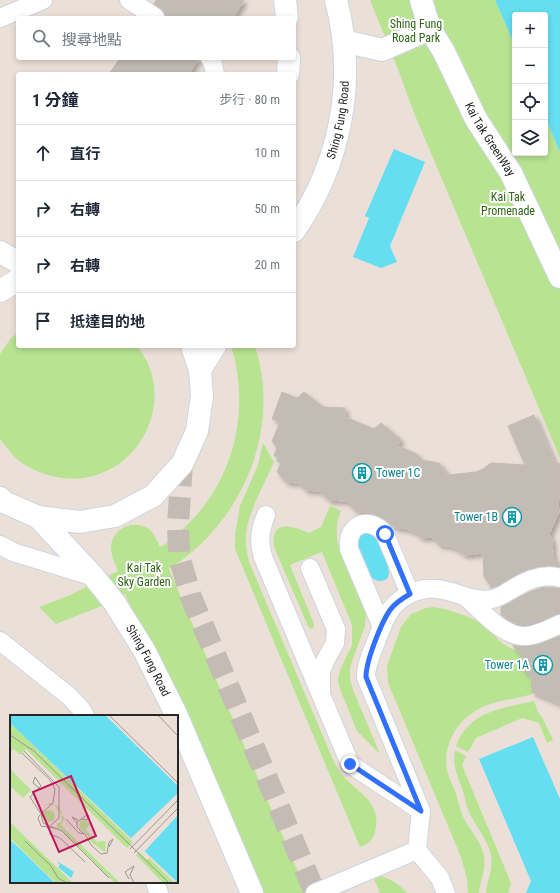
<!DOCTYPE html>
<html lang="zh-TW">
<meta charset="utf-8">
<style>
:root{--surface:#fff;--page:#f6f6f7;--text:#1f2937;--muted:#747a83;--line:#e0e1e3}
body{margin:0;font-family:"Roboto Condensed","Noto Sans TC",sans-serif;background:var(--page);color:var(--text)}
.controls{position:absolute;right:12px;top:12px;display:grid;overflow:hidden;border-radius:4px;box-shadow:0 2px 6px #0003}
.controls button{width:36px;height:36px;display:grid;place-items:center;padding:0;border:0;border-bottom:1px solid var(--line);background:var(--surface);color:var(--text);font:20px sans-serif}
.stop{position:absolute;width:12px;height:12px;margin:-9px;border:3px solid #3170ff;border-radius:50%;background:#fff}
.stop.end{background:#3170ff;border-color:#fff;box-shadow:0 1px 4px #0008}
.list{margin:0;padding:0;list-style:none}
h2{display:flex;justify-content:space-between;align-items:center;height:52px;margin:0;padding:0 16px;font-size:17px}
h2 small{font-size:13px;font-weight:400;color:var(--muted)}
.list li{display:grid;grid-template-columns:26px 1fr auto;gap:12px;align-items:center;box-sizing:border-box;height:56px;padding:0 16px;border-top:1px solid var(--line)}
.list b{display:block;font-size:15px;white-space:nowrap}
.list em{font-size:13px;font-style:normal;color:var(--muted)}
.icon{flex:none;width:22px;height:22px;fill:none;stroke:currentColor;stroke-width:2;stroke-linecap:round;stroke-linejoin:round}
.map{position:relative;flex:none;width:560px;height:893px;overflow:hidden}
.search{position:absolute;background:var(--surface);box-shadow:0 2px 6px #0003;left:16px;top:16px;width:280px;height:44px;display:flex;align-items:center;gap:10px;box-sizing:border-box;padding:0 14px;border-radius:4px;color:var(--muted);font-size:15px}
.panel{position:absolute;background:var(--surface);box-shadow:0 2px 6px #0003;left:16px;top:72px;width:280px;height:276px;border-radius:4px}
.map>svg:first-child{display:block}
.green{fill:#b8e492}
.water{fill:#66def2}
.building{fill:#c2bcb4;stroke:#c6bcb2;filter:url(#shadow)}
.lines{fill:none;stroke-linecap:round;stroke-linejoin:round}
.secondary-tunnel{stroke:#c4bbb5;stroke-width:22;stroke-dasharray:22 11;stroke-linecap:butt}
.lane-casing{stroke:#cdd4e2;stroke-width:20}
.street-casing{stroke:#cdd4e2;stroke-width:24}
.secondary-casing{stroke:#cdd4e2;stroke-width:24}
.lane{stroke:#fff;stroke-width:18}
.street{stroke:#fff;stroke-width:22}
.secondary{stroke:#fff;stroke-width:22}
.route{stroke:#3170ff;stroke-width:5}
.labels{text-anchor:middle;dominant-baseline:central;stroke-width:4;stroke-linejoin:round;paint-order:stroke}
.park-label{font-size:12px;fill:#306516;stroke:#fff}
.street-label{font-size:12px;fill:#272727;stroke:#fff}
.culture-label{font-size:12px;fill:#0d838f;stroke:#fff;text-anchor:end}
.inset-road{fill:none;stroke:#9d9691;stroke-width:1}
.view{fill:#c2185b;fill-opacity:0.15;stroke:#c2185b;stroke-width:2}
.inset-edge{fill:none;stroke:#272727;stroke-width:2}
</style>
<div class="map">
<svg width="560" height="893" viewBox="0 0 560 893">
<defs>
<filter id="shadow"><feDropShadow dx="3.5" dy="3.5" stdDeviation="2" flood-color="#0004"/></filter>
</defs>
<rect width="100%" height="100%" fill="#ebe0d8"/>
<!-- green -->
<g class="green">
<polygon points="370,0 495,0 515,46 515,153 545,153 545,117 560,152 560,458 414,113 399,72"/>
<path d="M18,333V346H137C184,405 130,492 56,477C43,474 29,469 18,460C11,454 6,446 0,439V354L11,338Z"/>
<path d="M231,346H255C282,430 242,523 169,569L307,893H253L125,594L99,607L56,624L39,607L70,595L118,571C115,564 110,553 111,545C114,527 134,519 149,529C154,533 157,541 160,547C172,541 183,529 193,519C236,473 250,406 231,346Z"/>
<path d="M263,443L274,462C265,483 248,512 246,534C245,544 247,552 249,562L334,762C337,768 340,773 345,778C361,795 382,803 375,832C373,840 368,844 360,847L235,549V535L240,506L258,465Z"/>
<path d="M330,506L341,511C336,522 336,532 338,544L366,612L365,626L350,667V679L353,690L380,754L357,731L340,689L338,680L340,670L352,645V625L322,552L290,565L314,624V627L311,629L308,626L274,547C270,518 293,526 309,533L321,527Z"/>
<path d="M434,607C448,609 475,618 486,626C490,629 492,632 494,635C501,644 510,649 520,651L538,692C519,700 496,699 477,710C455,722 441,749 448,774C450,781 454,787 456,794C459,804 461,814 466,822C473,834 482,843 484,857C486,870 480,881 479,893H468L467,879L461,857L388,683L387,666L401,627L411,614L426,608Z"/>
<path d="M534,701L538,712L542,717L553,740L547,743L539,723L522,718L476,738L468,752L456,746C468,711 503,708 534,701Z"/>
<path d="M455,750L466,756L462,765L511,883L508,893H486C487,880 493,871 491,856C488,841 479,831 472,818C467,810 466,801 463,792C458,774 452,770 455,750Z"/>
<path d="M381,876C392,880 400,885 407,893H380L374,879Z"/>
</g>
<!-- water -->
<g class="water">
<polygon points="495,0 560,0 560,152 545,117 545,15 515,15 515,46"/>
<polygon points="394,149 425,162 390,246 397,262 381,268 353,257 369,218 365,216"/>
<path d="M368,533C370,534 372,534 374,536C378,540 380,547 382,553C386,560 396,581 380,581C378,581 375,580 374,579C369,576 367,568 365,563C360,552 350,535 368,533Z"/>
<polygon points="533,737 560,799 560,893 526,893 531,881 479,759"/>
</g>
<!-- building -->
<g class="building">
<polygon points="156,0 244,0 233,18 165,18 164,12 154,4"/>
<polygon points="120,58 200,58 200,61 198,59 189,74 109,74"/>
<polygon points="282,392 297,398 304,392 323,407 345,408 345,417 374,429 381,423 400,439 398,446 415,453 422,460 439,463 448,475 476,472 483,469 491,463 525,465 508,426 534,415 554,462 560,464 560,495 558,503 559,512 549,534 552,540 553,557 560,565 560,567 548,566 533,568 520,573 491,588 491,586 484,577 483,553 464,555 456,549 449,546 439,545 432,537 421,538 414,532 407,529 398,528 391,525 384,519 377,515 367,512 357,512 346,501 329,500 319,491 305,490 299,483 286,482 277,472 281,463 277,461 278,457 274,456 277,448 272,441 280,422 272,419"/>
<polygon points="544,587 560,588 560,614 526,625 512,622 501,615 501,607 529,592"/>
<polygon points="560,636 560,704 532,692 531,678 522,668 522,657 513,646 513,645 522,646 534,645"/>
</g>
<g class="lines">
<!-- secondary-tunnel -->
<polyline class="secondary-tunnel" points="182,464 178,525 179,556 191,597 315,893"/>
<!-- lane casing -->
<g class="lane-casing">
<g id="lane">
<polyline points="129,0 155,17"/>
<polyline points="0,18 43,0"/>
<polyline points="210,58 213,64 215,74"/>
<path d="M266,515C260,530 258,541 263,557L350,764L421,811L417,850L440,878L446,893"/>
<polyline points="0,545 13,552 94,577"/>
<polyline points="310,568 336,629 335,643 325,661 321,672 321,692"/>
<path d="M467,598C482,611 502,635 522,636C534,637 549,629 560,624"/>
<path d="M382,627L349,549C346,524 369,515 385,534L410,594"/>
<polyline points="0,641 70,697 81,709 85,716"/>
<path d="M421,811L366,677C366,665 371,654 376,642C380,631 384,619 391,609C401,596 419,587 436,589C456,590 472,603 492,599C501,597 507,592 514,588C527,580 545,573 560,578"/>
<polyline points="155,882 159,893"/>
<polyline points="315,893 417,850"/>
</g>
</g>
<!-- street casing -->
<g class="street-casing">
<g id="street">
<path id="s1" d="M421,0L430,29L444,52L476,119L511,173L560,277"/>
<polyline points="344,41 382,50 430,29"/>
<polyline points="0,252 18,262"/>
</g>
</g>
<!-- secondary casing -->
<g class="secondary-casing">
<g id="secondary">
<polyline points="285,0 287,18"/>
<polyline points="288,74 289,58"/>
<path id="s2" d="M294,231C341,164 357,79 336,0"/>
<polyline points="0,291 18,280"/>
<polyline points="200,370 215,346"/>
<polyline points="0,498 4,502 38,517 80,522 115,516 153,496 182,464 197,431 202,396 200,370 192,346"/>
<path id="s3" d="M38,517L94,577L114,602L144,650L176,714L252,893"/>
</g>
</g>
<!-- lane -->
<use href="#lane" class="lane"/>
<!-- street -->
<use href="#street" class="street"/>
<!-- secondary -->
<use href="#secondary" class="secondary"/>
</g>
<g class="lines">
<!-- route -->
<path class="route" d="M350,764L421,811L366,677C366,661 381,623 390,610C395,603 403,598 410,594L385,534"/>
</g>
<!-- icons -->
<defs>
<g id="building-ring" transform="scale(1)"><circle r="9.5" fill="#fff" stroke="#0f9aa8" stroke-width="1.5"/><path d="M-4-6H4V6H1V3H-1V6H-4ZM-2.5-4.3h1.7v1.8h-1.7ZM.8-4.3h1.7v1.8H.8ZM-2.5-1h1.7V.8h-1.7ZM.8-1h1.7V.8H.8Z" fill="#0f9aa8"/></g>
</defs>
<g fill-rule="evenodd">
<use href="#building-ring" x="362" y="473"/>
<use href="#building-ring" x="512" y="517"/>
<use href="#building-ring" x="543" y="665"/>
</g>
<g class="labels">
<!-- park labels -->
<g class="park-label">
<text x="416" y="24">Shing Fung<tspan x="416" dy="14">Road Park</tspan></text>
<text x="508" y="197">Kai Tak<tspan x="508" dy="14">Promenade</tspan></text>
<text x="144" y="568">Kai Tak<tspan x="144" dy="14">Sky Garden</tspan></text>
</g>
<!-- street labels -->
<g class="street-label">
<text stroke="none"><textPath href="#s2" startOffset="121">Shing Fung Road</textPath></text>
<text stroke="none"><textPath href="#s1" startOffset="156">Kai Tak GreenWay</textPath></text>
<text stroke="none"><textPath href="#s3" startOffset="182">Shing Fung Road</textPath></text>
</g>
<!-- culture labels -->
<g class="culture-label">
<text x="376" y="473" text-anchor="start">Tower 1C</text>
<text x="498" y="517">Tower 1B</text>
<text x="529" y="665">Tower 1A</text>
</g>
</g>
<!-- overview -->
<g transform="translate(10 715)">
<rect width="168" height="168" fill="#ebe0d8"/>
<path d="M0,8L123,127L117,133L16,34L10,40L4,34L0,37ZM0,54L21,75L13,83L0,71ZM41,88L49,92L56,107L72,123L55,107L54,104L51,110L110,168H105L49,113L43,116L47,112V109L51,107L52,100L44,90H33ZM33 101a6 6 0 1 1 12 0a6 6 0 1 1-12 0ZM70,105L77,106L82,111L79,110L76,115L87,127L96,126L95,137L82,128L79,122L69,112ZM0,107L63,168H46L0,123ZM129,137L137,145L139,143L165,168H153L126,140Z" fill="#b8e492"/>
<path d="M0,0H95L168,71V168L0,8ZM0,125L8,132L45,168H0ZM47,146L64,157L61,163L48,152L50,150Z" fill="#66def2"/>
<path d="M168,78V100L134,137L120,124Z" fill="#ebe0d8"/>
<path class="inset-road" d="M99,0L168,68M148,0L168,21M0,20L24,36L159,168M14,36L49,72V103L41,110M12,38L40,65L45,74L43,88L31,99L33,108L52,116L99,163M25,62L31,71L29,73L23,68ZM29,73L20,82L31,99M30,100L28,103L31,111L44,113M56,104L69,118L75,119L81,130L91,139L97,138L99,127L103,124L99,132M72,104L77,105L79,101L77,100L67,107V112L74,119M67,108L62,102L68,105M39,119L50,123L75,147M15,126L41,151L48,163L57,168M120,134L168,85M124,138L168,93M124,151L120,160L124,168M119,164L115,157L124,151"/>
<path class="view" d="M61,61L86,121L49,137L23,77Z"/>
<rect width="168" height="168" class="inset-edge"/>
</g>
</svg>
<div class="controls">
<button>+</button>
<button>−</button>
<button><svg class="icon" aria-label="locate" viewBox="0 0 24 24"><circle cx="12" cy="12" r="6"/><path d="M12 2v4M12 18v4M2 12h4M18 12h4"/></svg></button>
<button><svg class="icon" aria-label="layers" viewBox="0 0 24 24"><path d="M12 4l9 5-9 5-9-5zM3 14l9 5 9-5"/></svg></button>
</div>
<div class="stop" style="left:385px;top:534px"></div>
<div class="stop end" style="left:350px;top:764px"></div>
<div class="search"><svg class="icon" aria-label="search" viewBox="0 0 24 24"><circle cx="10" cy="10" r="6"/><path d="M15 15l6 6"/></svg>搜尋地點</div>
<section class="panel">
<h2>1 分鐘<small>步行 · 80 m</small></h2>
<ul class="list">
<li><svg class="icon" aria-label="ahead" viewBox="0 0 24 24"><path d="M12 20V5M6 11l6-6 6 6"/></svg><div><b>直行</b></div><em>10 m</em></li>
<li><svg class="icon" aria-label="right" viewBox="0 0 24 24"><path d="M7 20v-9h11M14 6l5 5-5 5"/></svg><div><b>右轉</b></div><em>50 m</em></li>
<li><svg class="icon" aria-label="right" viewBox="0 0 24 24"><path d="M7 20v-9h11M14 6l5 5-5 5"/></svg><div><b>右轉</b></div><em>20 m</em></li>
<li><svg class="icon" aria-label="arrive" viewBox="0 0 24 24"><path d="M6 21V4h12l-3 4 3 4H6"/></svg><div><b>抵達目的地</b></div></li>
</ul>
</section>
</div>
